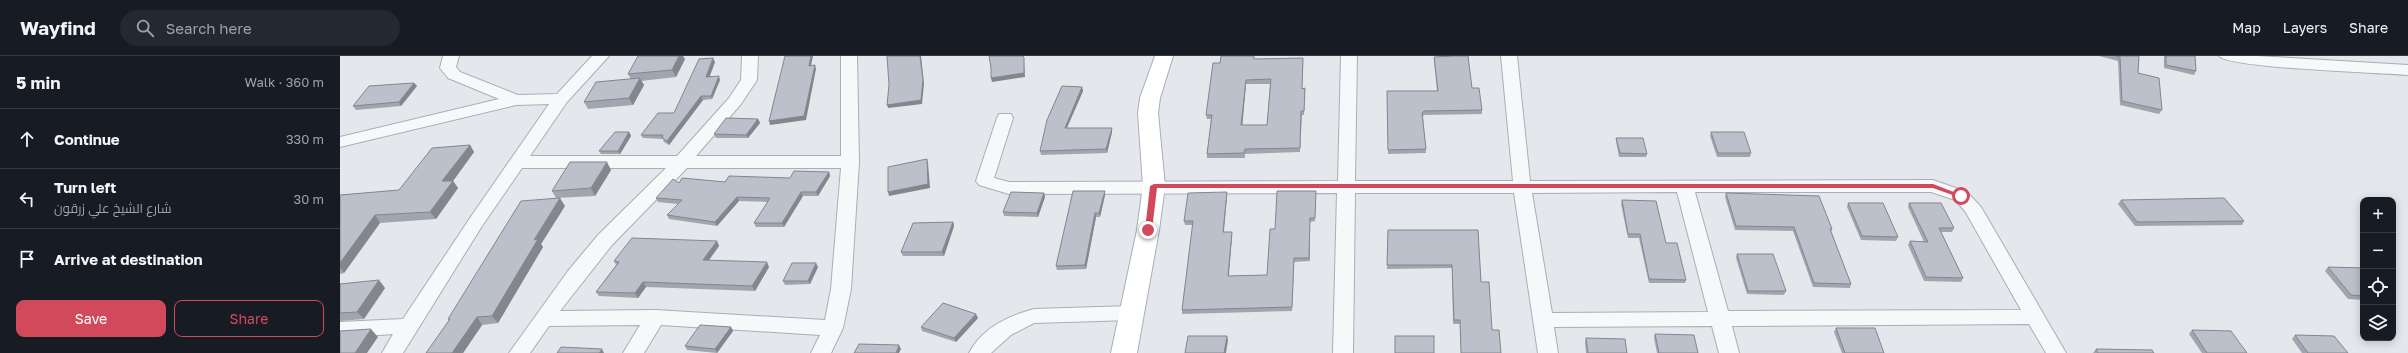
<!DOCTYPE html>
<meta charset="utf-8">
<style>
:root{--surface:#171b24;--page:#242831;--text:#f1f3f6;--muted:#9ea1a6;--line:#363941;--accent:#d1495b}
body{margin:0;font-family:"Golos Text",Cairo,sans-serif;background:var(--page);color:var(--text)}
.controls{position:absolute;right:12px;bottom:12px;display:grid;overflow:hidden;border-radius:8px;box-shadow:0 2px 10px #0003}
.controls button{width:36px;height:36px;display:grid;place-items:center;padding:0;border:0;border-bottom:1px solid var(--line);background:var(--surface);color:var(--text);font:20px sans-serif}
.stop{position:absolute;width:12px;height:12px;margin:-9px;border:3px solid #d1495b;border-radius:50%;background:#fff}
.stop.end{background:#d1495b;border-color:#fff;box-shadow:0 1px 4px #0008}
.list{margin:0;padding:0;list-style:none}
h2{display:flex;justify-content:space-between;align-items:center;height:52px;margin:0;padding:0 16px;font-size:17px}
h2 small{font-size:13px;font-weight:400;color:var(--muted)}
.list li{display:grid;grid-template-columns:26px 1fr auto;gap:12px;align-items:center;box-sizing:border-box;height:60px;padding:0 16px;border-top:1px solid var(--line)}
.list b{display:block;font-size:15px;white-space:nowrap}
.list p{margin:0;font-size:13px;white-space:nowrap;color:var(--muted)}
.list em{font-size:13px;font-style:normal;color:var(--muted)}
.actions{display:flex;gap:8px;padding:12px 16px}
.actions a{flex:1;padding:9px 0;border:1px solid var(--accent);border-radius:8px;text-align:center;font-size:14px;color:var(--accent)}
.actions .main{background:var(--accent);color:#fff}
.icon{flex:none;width:22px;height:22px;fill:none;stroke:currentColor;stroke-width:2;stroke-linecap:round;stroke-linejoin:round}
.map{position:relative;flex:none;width:2068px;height:297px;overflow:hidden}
header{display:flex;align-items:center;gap:24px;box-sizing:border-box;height:56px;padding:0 20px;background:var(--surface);border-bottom:1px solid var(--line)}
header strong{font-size:19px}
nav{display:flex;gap:22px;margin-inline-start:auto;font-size:14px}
.search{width:280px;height:36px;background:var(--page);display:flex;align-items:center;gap:10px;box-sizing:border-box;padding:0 14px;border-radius:22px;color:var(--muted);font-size:15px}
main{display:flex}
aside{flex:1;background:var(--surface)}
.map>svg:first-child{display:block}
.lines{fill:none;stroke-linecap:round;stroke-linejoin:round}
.street-casing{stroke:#a9aeb7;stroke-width:2}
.secondary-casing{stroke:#a9aeb7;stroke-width:2}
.street{fill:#f7f8fa;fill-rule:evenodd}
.secondary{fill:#fff;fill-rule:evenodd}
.wall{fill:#a1a5ae;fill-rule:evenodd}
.shaded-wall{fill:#83868d}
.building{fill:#bbc0ca;stroke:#83868d;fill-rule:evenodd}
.route{fill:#d1495b}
</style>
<header>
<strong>Wayfind</strong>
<div class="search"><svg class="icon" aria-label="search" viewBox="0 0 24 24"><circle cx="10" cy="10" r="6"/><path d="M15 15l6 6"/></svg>Search here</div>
<nav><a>Map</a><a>Layers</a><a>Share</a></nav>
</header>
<main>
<aside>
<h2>5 min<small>Walk · 360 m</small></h2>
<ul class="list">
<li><svg class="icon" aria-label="ahead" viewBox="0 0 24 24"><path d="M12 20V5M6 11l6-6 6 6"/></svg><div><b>Continue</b></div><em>330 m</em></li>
<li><svg class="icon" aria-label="left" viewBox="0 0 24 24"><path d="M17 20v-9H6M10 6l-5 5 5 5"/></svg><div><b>Turn left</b><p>شارع الشيخ علي زرقون</p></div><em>30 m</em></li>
<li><svg class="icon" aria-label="arrive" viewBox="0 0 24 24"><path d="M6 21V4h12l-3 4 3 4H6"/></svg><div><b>Arrive at destination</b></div></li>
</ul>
<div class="actions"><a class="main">Save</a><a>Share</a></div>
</aside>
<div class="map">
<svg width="2068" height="297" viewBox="0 0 2068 297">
<rect width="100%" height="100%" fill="#e4e7ec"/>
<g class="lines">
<!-- street casing -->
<g class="street-casing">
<g id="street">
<path d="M103,0H119L116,11L120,16L178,39L217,38L252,0H269L227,46L190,100H337L389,42L401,24L402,0H418L417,24L401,48L356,100H501V0H517L519,106L511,233L503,272L491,297H471L480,279L321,269L304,297H283L300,269L209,270L190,297H169L228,215L258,179L326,112H182L142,170L63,297H42L53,278L0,282V266L63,263L130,162L209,48L176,49L0,91V81L159,43L108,22L100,12ZM347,112H501L491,233L485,264L315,254L220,255L272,189Z"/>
<path d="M1001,0H1017L1015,125H1173L1161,0H1177L1190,125L1593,124L1627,136L1641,151L1726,297H1706L1689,268L1392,270L1399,297H1379L1372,270L1214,271L1218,297H1198L1174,137H1015L1013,297H993L997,137L669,138L639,129L636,125L657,62L659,58H671L673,62L654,122L669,126L998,125ZM1337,136L1368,256L1212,257L1192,137ZM1355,136H1591L1615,144L1625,155L1681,254L1388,255Z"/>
<path d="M1879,0H1917L2068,9V19C2043,17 1888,12 1879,0Z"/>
<path d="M791,250L798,252L801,257L798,262L791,264L694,267L671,279L651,297H629C642,272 668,260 694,253Z"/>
</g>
</g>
<!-- secondary casing -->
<g class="secondary-casing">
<polygon id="secondary" points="815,0 833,0 820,42 818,57 825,130 819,174 797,297 771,297 797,174 803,130 798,57 800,42"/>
</g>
<!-- street -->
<use href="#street" class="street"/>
<!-- secondary -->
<use href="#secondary" class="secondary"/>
</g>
<!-- wall -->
<g class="wall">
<polygon points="1113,0 1128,0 1132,32 1142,54 1142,58 1084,59 1083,61 1086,97 1048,98 1047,35 1097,35 1094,4 1094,1"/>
<polygon points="1759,0 1799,0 1798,17 1822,54 1819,58 1780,49 1778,5"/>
<polygon points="1824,0 1855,0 1856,15 1854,19 1824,12"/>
<path d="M963,2L962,32H965V37L964,59H962L960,96L905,98V102H867V98L871,63H867L866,59L880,7L915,3ZM906,28H930L927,69H902Z"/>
<polygon points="345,3 336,21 301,25 304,29 293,49 248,53 244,46 291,23 288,18"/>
<polygon points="375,6 369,21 380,24 372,43 363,44 329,89 324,86 323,83 303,82 301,79 334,57"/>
<polygon points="74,27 77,30 61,50 16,54 13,50"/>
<polygon points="742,31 743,35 727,72 772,76 767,97 701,99 700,95"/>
<polygon points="418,63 420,67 408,82 376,82 374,78"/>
<polygon points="289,76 291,80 280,98 261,98 259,95"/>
<polygon points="1371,76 1411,97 1410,101 1377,101 1370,80"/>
<polygon points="1276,82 1307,98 1306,101 1279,101 1276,85"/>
<polygon points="130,89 134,96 113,125 118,132 96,163 40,167 4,217 0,218 0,139 59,134"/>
<polygon points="271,114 255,140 216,142 212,135"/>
<polygon points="489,116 490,120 478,140 463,140 444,171 416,171 414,167 428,146 399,145 377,170 329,163 327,159 338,148 318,146 316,142 339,127 385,126 450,122"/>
<polygon points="765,135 765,139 760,161 756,161 746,213 717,214 716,210"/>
<polygon points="976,135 975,165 970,166 970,205 954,206 952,255 842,258 842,254 853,169 845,169 844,165 887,140 884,176 892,180 889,220 927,219 935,173"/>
<polygon points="704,137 705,141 698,161 664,160 663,156"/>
<polygon points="1386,137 1492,173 1491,176 1511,228 1510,232 1473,231 1453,175 1395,174 1385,141"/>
<polygon points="1282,144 1346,224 1345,227 1309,227 1299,182 1288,182 1281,148"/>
<polygon points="1781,144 1904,165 1902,169 1795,170 1778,148"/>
<polygon points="1508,147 1558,181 1556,185 1521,184 1507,151"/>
<polygon points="1569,147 1614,172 1612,176 1601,176 1623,222 1621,226 1584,225 1568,189 1570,185 1584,186 1568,151"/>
<polygon points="225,150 201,188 203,191 158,267 142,269 123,297 86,297 109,265 108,263"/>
<polygon points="613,166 614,170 604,200 563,200 561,196"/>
<polygon points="1048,174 1138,174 1141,226 1152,274 1161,297 1121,297 1120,268 1113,268 1112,212 1047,213"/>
<polygon points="377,185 379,190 369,204 429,211 415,235 306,231 298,242 259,240 256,236 276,209 274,205"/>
<polygon points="1397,198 1446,235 1444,239 1407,238 1396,202"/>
<polygon points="478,211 470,228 445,229 443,225"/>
<polygon points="1988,211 2023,212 2023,244 2008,243 1985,215"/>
<polygon points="0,228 45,232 24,263 0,265"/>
<polygon points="638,262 616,286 582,275 581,271"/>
<polygon points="391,271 393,275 377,297 347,294 345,290"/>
<polygon points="1496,272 1544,297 1502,297 1494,276"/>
<polygon points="1852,274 1907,297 1862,297 1849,278"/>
<polygon points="1315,278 1358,297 1317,297 1314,282"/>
<polygon points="1955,279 2008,297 1962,297 1952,283"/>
<polygon points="1246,282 1287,297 1246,297 1245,286"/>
<polygon points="1756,293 1814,297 1753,297"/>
</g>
<!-- shaded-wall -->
<g class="shaded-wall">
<polygon points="339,0 343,0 345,3 336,21 332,14"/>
<polygon points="471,0 473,0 470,14 469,10"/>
<polygon points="580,0 581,0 584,28 582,48 548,52 547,49"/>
<polygon points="373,2 375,6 368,25 366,21"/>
<polygon points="684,2 684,6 685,21 652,26 651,22"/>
<polygon points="475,9 476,13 466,64 430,69 429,65"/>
<polygon points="379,20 380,24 372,43 371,40"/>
<polygon points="300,22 304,29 293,49 289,42"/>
<polygon points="906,24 906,28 902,73 901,69"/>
<polygon points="74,27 77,30 61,50 59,46"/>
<polygon points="742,31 743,35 725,76 725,72"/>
<polygon points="361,40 363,44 329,89 327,85"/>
<polygon points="418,63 420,67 408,82 406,79"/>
<polygon points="772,72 772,76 767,97 766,93"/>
<polygon points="289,76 291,80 280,98 278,95"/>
<polygon points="130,89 134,96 113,125 118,132 96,163 90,156 102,125"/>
<polygon points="587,103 588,107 590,132 549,140 548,136"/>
<polygon points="267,106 271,114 255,140 251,132"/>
<polygon points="489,116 490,120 478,140 476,136"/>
<polygon points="765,135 765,139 760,161 759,157"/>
<polygon points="461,136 463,140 444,171 442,167"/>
<polygon points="887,136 887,140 883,180 883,176"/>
<polygon points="704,137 705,141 698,161 697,157"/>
<polygon points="397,141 399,145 377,170 375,166"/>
<polygon points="220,142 225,150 201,188 203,191 158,267 152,260 194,184"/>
<polygon points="755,157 756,161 746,213 745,209"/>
<polygon points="35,159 40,167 4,217 0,212 0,207"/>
<polygon points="613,166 614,170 604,200 602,196"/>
<polygon points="892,176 892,180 888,224 888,220"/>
<polygon points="377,185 379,190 366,208 363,204"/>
<polygon points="427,206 429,211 415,235 412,230"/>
<polygon points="476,207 478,211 470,228 468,225"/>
<polygon points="39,224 45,232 24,263 17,256"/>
<polygon points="303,226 306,231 298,242 295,237"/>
<polygon points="636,258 638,262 616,286 614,282"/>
<polygon points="137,261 142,269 123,297 112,297"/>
<polygon points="391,271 393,275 377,297 375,293"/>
<polygon points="31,273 38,281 27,297 15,297"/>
<polygon points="887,280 888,284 886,297 884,297"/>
<polygon points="559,289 561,293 559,297 556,297"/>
<polygon points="262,293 264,297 259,297"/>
</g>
<!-- building -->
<g class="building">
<polygon points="298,0 339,0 332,14 288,18"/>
<polygon points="445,0 471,0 469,10 475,9 464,60 429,65"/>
<polygon points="547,0 580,0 583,24 581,44 547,49 549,29"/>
<polygon points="649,0 683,0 684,2 684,17 651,22 651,12"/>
<path d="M881,0H914V3L963,2L962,33L965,32L964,55H961L960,92L905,93L904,97L867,98L872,59H866L873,7H880ZM931,23L927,69H901L906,24Z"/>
<polygon points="1114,0 1128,0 1132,32 1139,32 1142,54 1084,55 1082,57 1086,93 1048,94 1047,35 1098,35 1094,1"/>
<polygon points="1776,0 1799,0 1798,17 1819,22 1822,54 1782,45 1780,1"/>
<polygon points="1826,0 1855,0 1856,15 1826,9"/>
<polygon points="373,2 366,21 379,20 371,40 361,40 327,85 322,82 323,79 301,79 318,57 334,57 359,3"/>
<polygon points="300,22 289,42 244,46 256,26"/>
<polygon points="74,27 59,46 13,50 29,30"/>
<polygon points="722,30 742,31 725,72 772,72 766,93 700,95 707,64"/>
<polygon points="386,62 418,63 406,79 374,78"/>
<polygon points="275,76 289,76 278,95 259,95"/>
<polygon points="1371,76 1404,76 1411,97 1378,97"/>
<polygon points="1276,82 1303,82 1307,98 1280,97"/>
<polygon points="130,89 102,125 113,125 90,156 35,159 0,207 0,139 59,134 92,92"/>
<polygon points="587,103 588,128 548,136 548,111"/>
<polygon points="230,106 267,106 251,132 212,135"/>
<polygon points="454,115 489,116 476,136 461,136 442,167 414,167 430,142 397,141 375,166 327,159 342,144 316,142 333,123 339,127 342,122 385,126 389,120 450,122"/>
<polygon points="733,135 765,135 759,157 755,157 745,209 716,210"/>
<polygon points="937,135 976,135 975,162 970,162 969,202 954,202 952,251 842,254 853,165 844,165 848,137 887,136 883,176 892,176 888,220 927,219 930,173 935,173"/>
<polygon points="671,136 704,137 697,157 663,156"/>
<polygon points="1386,137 1479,140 1492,173 1490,173 1511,228 1474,227 1454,171 1396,170"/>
<polygon points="220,142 194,184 198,183 152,260 137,261 112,297 86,297 110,263 108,263 181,145"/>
<polygon points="1884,142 1904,165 1797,166 1781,144"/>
<polygon points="1282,144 1316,145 1326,187 1337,187 1346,224 1309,223 1300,178 1288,178"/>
<polygon points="1508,147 1543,147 1558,181 1522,180"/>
<polygon points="1569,147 1601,147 1614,172 1599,172 1623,222 1586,221 1570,185 1588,186"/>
<polygon points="613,166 602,196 561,196 573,167"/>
<polygon points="1048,174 1138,174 1141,226 1149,226 1152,274 1159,274 1161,297 1121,297 1120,264 1114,264 1112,209 1047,209"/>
<polygon points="292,182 377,185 363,204 427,206 412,230 303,226 295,237 256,236 279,206 274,205"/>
<polygon points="1397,198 1433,198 1446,235 1408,235"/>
<polygon points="452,207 476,207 468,225 443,225"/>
<polygon points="1988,211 2023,212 2023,240 2011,239"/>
<polygon points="39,224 17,256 0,257 0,228"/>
<polygon points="603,247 636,258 614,282 581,271"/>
<polygon points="360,269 391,271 375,293 345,290"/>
<polygon points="1496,272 1535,272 1544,297 1505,297"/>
<polygon points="31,273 15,297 0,297 0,275"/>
<polygon points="1852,274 1891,275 1907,297 1867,297"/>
<polygon points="1315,278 1354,279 1358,297 1319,297"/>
<polygon points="1955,279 1994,280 2008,297 1968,297"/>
<polygon points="848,280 887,280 884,297 845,297"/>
<rect x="1055" y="280" width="39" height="17"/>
<polygon points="1246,282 1285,283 1287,297 1248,297"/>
<polygon points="519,288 559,289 556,297 514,297"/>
<polygon points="221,291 262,293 259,297 217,297"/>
<polygon points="1756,293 1812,294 1814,297 1758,297"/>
</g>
<!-- route -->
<polygon class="route" points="1593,128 1624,140 1621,142 1593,132 817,132 812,174 808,176 805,174 810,130 814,128"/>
</svg>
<div class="controls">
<button>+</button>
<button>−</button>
<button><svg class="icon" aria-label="locate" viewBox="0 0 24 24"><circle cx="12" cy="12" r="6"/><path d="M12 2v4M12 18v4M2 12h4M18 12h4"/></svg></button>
<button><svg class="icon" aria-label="layers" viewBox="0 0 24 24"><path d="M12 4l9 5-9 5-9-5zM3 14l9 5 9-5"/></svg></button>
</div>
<div class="stop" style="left:1621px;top:140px"></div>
<div class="stop end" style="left:808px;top:174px"></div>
</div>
</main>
